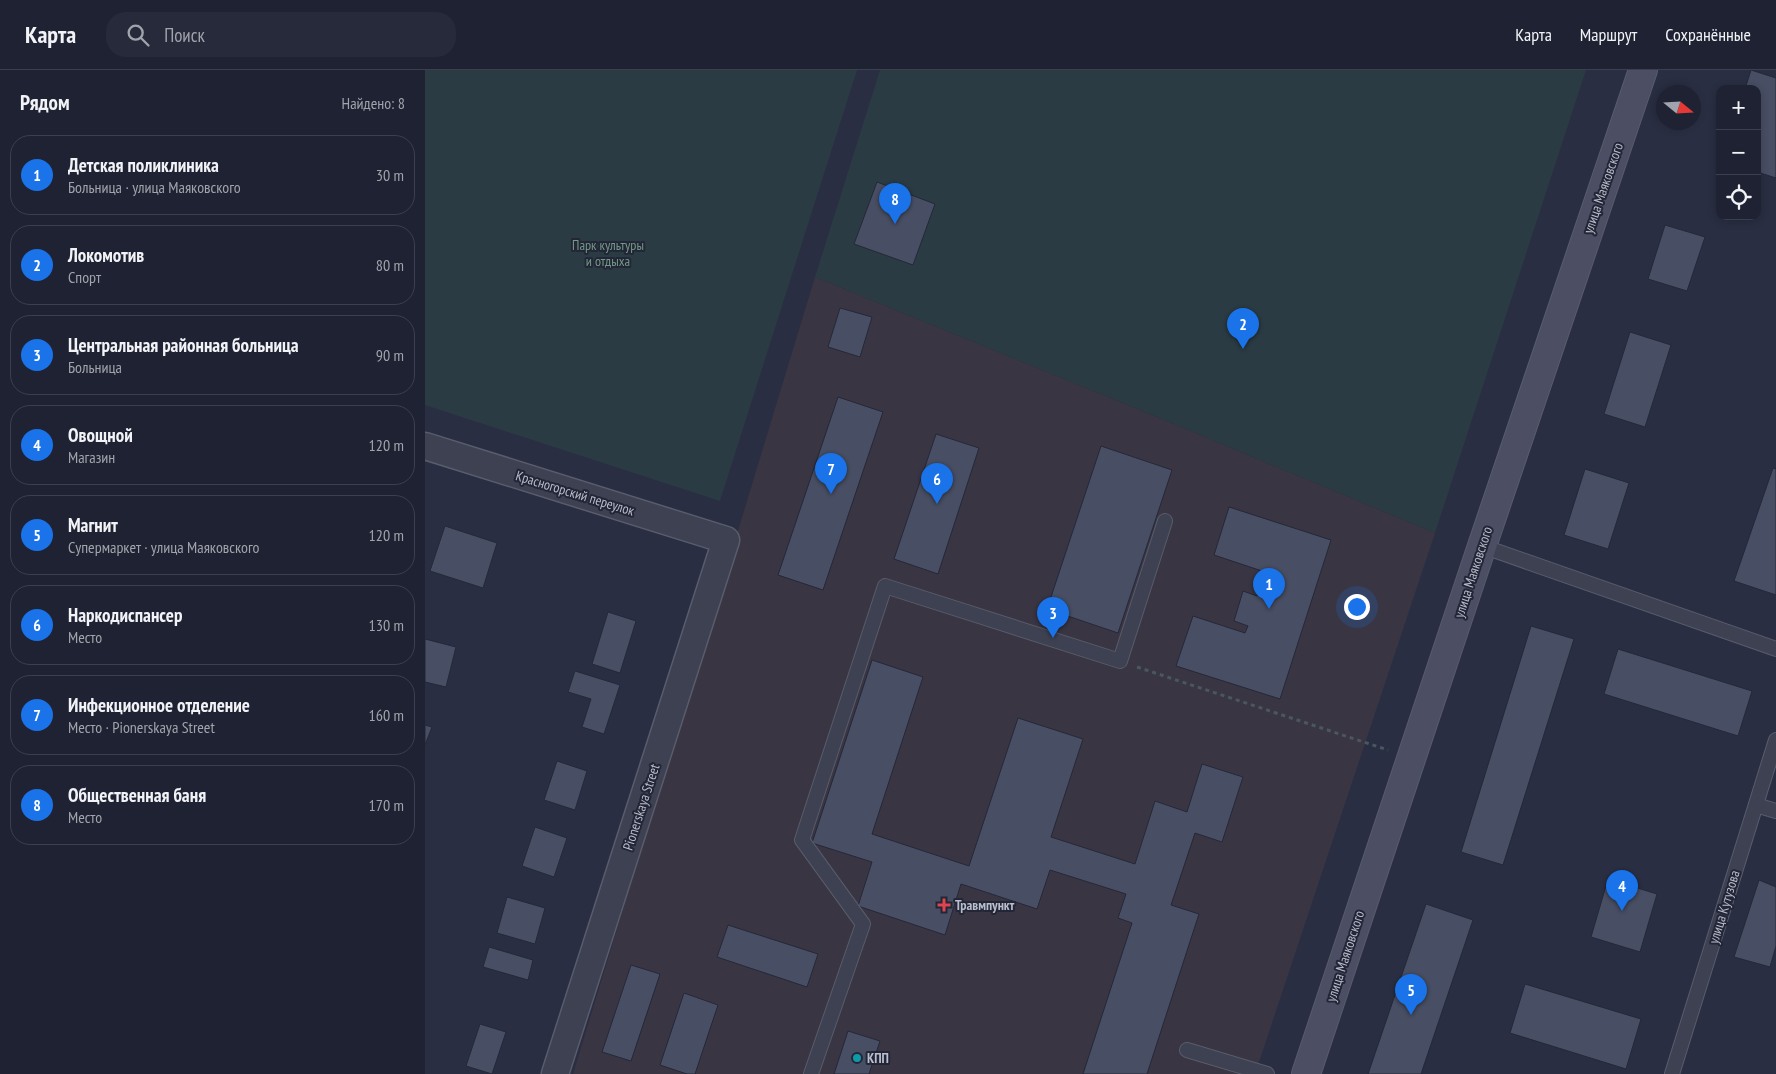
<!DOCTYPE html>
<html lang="ru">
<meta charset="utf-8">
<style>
:root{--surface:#1f2232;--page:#272a3a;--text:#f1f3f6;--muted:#a1a4ac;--line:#3c3f4d;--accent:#1a73e8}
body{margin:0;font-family:"PT Sans Narrow",sans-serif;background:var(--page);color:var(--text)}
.controls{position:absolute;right:15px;top:15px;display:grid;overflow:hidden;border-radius:10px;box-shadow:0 2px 8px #0003}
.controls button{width:45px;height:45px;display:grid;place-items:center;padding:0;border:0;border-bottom:1px solid var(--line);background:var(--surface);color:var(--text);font:25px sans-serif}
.compass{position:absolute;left:1231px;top:15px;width:45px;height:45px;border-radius:50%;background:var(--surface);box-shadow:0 2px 8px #0003;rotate:108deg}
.you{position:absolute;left:931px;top:536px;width:18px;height:18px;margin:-12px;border:4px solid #fff;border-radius:50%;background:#1a73e8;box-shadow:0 0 0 8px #1a73e833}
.badge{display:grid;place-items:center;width:32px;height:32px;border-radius:50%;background:var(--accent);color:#fff;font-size:16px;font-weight:700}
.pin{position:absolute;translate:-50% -41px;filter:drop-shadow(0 1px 2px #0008)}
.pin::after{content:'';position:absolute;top:26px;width:18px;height:15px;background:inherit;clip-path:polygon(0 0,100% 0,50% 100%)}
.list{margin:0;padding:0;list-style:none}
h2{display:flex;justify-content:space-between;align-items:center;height:65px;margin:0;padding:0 20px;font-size:21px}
h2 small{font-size:16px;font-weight:400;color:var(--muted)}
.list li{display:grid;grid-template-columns:32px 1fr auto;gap:15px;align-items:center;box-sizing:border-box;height:80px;margin:0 10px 10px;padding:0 10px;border:1px solid var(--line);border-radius:20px}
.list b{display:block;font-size:19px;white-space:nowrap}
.list p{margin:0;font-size:16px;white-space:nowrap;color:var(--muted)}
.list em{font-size:16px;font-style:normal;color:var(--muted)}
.icon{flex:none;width:28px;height:28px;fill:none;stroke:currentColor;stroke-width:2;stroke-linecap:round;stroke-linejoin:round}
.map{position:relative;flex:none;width:1351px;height:1004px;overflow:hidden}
header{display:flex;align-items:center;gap:30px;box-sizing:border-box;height:70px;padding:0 25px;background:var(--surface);border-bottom:1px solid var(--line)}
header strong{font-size:24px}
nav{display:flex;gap:28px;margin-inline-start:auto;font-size:18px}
.search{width:350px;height:45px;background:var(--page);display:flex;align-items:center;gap:12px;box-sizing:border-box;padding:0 18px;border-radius:20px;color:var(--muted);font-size:19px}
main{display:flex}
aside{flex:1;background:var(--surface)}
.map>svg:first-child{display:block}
.medical{fill:#3a3543}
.green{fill:#2b3b43}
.building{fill:#484e63;stroke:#242839}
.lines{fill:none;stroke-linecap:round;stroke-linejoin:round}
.lane-casing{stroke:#585c6c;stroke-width:16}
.street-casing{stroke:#585c6c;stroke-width:29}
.secondary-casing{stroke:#585c6c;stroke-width:30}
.path{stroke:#49585f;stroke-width:3;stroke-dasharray:4 4;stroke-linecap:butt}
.lane{stroke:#3d4151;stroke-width:14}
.street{stroke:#3d4151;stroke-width:26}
.secondary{stroke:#4c4f64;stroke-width:28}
.health-dot{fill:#e0444e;stroke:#222637;stroke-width:2}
.culture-dot{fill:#0f9aa8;stroke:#222637;stroke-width:2}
.labels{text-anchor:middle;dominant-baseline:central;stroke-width:4;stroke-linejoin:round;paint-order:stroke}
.street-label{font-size:14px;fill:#babdcb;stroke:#222637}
.park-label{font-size:14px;fill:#739a85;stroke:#222637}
.poi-label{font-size:14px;font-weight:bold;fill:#babdcb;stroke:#222637;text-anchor:start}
</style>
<header>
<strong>Карта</strong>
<div class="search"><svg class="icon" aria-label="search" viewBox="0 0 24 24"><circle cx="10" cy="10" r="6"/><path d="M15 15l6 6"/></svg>Поиск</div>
<nav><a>Карта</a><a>Маршрут</a><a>Сохранённые</a></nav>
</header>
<main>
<aside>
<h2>Рядом<small>Найдено: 8</small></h2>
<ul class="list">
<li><span class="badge">1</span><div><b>Детская поликлиника</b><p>Больница · улица Маяковского</p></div><em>30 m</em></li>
<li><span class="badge">2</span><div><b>Локомотив</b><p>Спорт</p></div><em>80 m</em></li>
<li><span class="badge">3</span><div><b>Центральная районная больница</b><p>Больница</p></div><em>90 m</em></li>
<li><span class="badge">4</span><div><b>Овощной</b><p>Магазин</p></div><em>120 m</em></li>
<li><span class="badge">5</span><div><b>Магнит</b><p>Супермаркет · улица Маяковского</p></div><em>120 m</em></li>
<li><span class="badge">6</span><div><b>Наркодиспансер</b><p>Место</p></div><em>130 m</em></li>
<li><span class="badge">7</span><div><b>Инфекционное отделение</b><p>Место · Pionerskaya Street</p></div><em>160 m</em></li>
<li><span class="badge">8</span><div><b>Общественная баня</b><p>Место</p></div><em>170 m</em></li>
</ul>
</aside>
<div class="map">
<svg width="1351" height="1004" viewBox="0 0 1351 1004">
<rect width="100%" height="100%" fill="#292e42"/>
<!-- medical -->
<polygon class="medical" points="390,207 742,351 1010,463 830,1004 148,1004"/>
<!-- green -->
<g class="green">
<polygon points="0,0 432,0 295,431 0,335"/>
<polygon points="455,0 1161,0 1010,463 742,351 390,207"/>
</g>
<!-- building -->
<g class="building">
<polygon points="1326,0 1351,8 1351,108 1332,102 1332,19 1320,19"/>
<polygon points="452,112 510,134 488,195 429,174"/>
<polygon points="1240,155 1280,167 1262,221 1223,209"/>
<polygon points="415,238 447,247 435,287 403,277"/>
<polygon points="1205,262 1246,275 1220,357 1179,344"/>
<polygon points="413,327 458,342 398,520 353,505"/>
<polygon points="511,364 554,378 513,504 469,489"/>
<polygon points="676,376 747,400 693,563 622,539"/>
<polygon points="1348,398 1351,399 1351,525 1309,511"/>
<polygon points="1160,399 1204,413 1183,479 1139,465"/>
<polygon points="804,437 906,470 855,629 751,596 768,546 820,563 823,556 809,551 818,521 832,526 840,502 789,485"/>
<polygon points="20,456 72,473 58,518 5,501"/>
<polygon points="183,542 211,551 195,603 167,594"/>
<polygon points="1106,556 1149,569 1078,795 1036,782"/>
<polygon points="0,569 31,577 21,617 0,612"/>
<polygon points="1193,579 1327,621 1313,666 1179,624"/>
<polygon points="447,590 498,607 447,764 544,796 593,648 658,669 626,767 710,794 730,731 762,742 777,694 818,707 797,772 770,763 746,835 774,844 722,1004 658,1004 707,853 693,848 701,824 625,800 612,839 536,814 520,865 433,836 447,792 387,773"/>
<polygon points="150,601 195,615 179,664 157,657 166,629 143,622"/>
<polygon points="0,655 7,657 0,675"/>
<polygon points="132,691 162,701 150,740 119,730"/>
<polygon points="110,757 142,768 129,807 97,796"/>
<polygon points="1183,809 1232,824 1215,882 1166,867"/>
<polygon points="1334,810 1351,817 1351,876 1345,897 1309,887"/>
<polygon points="82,827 120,838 110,874 72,863"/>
<polygon points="1001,834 1048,850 996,1004 943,1004"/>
<polygon points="303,855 393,884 382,917 292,887"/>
<polygon points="64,877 108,890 103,910 58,897"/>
<polygon points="206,895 235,904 206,991 177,982"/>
<polygon points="1100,914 1216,949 1201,999 1085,963"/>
<polygon points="259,923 293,935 270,1004 262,1004 235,995"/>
<polygon points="55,954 81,962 67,1004 41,996"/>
<polygon points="423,961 455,971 444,1004 409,1004"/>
</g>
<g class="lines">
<!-- lane casing -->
<g class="lane-casing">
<g id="lane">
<polyline points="1057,476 1351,579"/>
<polyline points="1331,735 1351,741"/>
<polyline points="762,980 842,1004"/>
<polyline points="386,1004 438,854 377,770 460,516 695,591 740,451"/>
<polyline points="1247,1004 1351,670"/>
</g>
</g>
<!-- street casing -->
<g class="street-casing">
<polyline id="street" points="0,376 301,470 130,1004"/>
</g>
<!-- secondary casing -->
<g class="secondary-casing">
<polyline id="secondary" points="881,1004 1057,476 1218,0"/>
</g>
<!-- path -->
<polyline class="path" points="712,597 963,680"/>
<!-- lane -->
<use href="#lane" class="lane"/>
<!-- street -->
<use href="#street" class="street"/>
<!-- secondary -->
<use href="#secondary" class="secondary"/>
</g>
<!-- markers -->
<path class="health-dot" d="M516.5 827.5h5v5h5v5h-5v5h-5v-5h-5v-5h5z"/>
<circle class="culture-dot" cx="432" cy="988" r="5"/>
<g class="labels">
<!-- street labels -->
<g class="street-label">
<text transform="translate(1178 118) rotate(-71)">улица Маяковского</text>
<text transform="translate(150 423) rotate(17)">Красногорский переулок</text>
<text transform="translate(1048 502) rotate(-72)">улица Маяковского</text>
<text transform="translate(216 737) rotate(-72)">Pionerskaya Street</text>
<text transform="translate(1299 837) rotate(-73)">улица Кутузова</text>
<text transform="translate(920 886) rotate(-72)">улица Маяковского</text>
</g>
<!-- park labels -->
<g class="park-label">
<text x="183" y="175">Парк культуры<tspan x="183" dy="16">и отдыха</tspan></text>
</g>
<!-- poi labels -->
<g class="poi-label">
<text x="530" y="835">Травмпункт</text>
<text x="442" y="988">КПП</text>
</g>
</g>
</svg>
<div class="controls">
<button>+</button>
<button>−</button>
<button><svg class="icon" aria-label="locate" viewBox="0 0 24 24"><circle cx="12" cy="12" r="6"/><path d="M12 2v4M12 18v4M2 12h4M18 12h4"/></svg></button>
</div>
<svg class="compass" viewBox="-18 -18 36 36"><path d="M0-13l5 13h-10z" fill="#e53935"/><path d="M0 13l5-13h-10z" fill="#a1a4ac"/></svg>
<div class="you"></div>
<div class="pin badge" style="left:844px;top:539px">1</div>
<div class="pin badge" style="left:818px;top:279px">2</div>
<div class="pin badge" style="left:628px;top:568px">3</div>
<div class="pin badge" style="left:1197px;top:841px">4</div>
<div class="pin badge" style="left:986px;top:945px">5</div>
<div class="pin badge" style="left:512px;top:434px">6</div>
<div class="pin badge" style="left:406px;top:424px">7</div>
<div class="pin badge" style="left:470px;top:154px">8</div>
</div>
</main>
